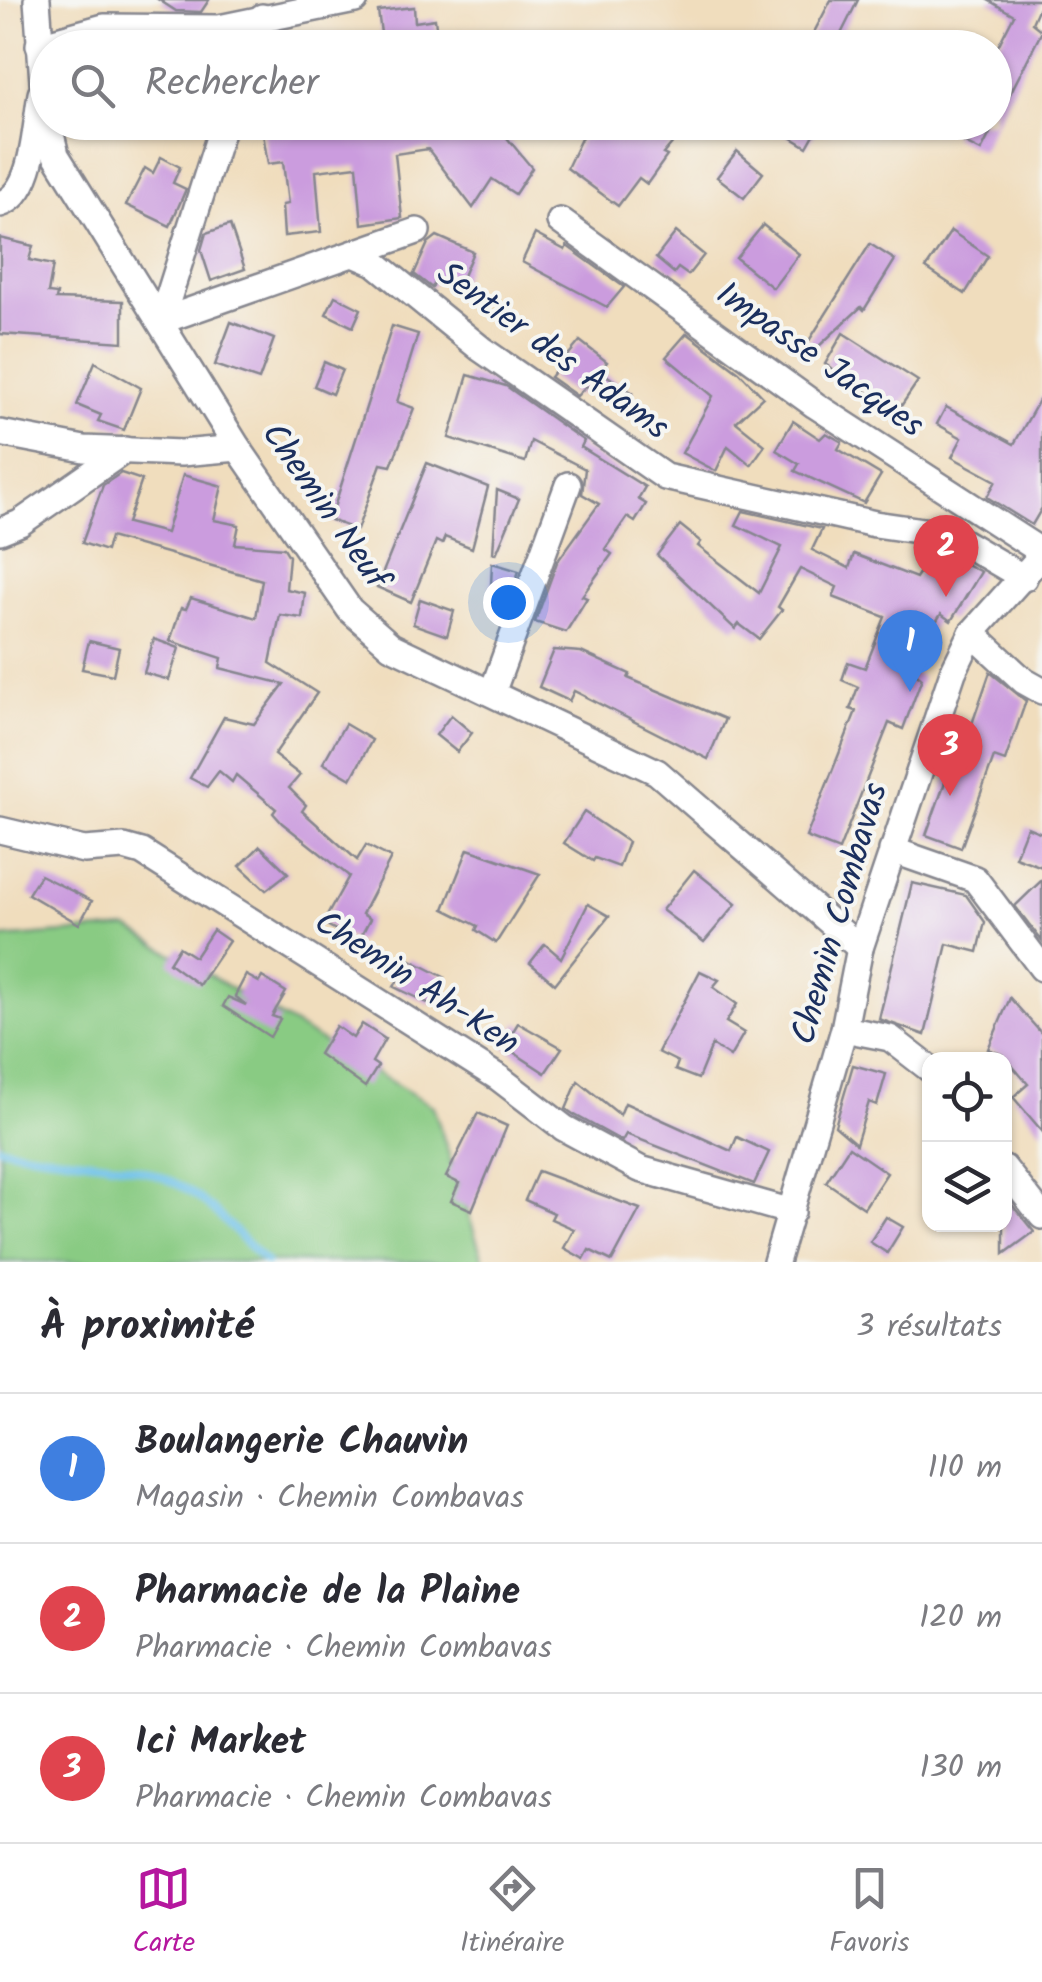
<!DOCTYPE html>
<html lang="fr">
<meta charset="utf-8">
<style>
:root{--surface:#fff;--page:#f7f7f7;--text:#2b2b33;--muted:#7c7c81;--line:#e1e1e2;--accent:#b5179e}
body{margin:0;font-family:Kalam,sans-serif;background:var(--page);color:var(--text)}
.controls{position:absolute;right:30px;bottom:30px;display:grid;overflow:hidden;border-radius:20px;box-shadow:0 2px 8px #0004}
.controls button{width:90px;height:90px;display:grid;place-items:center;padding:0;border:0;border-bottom:2px solid var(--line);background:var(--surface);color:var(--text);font:50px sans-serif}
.you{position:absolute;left:508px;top:602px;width:35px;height:35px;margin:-25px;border:8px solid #fff;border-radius:50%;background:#1a73e8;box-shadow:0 0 0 15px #1a73e833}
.badge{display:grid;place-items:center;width:65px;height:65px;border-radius:50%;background:var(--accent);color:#fff;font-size:32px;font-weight:700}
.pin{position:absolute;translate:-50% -82px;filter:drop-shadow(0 2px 5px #0008)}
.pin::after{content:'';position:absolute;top:52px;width:35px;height:30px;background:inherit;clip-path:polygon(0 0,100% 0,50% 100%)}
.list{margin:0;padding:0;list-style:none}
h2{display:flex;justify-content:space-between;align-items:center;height:130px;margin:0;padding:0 40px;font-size:42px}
h2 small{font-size:32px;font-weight:400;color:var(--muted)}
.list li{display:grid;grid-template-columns:65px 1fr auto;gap:30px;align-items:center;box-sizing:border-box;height:150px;padding:0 40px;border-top:2px solid var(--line)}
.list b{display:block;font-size:38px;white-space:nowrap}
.list p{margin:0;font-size:32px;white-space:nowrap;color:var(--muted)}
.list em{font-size:32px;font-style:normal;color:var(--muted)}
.icon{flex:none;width:55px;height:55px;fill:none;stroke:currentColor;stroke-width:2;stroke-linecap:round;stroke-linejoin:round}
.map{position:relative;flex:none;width:1042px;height:1262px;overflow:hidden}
.search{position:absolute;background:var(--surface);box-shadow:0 2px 8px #0004;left:30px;right:30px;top:30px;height:110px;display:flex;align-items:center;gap:25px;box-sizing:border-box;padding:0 35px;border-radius:55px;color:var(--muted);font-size:38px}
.sheet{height:580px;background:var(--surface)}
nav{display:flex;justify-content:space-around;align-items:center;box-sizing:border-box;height:140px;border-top:2px solid var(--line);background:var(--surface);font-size:28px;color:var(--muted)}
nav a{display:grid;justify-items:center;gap:5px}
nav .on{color:var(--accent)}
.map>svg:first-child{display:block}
.green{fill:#89cb83;stroke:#527d70;stroke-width:2.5}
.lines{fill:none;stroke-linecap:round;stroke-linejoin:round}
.stream{stroke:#6dc1e9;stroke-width:8}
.building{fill:#cb9cde}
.minor-casing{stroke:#86868e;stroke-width:30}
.minor{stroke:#fff;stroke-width:25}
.labels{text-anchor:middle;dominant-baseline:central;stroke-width:8;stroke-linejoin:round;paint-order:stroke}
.street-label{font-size:35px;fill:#1b2f5e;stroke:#f6f6f2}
</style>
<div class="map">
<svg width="1042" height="1262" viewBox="0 0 1042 1262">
<rect width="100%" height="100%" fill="#f6f6f2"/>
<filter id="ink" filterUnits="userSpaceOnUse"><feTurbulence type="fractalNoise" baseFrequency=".01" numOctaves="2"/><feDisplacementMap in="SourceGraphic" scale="20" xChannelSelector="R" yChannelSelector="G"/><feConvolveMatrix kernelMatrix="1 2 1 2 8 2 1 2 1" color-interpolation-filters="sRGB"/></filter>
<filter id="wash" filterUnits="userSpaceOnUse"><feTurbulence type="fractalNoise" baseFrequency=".0048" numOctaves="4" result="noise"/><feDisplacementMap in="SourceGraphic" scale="40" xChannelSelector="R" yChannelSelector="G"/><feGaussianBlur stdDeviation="2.25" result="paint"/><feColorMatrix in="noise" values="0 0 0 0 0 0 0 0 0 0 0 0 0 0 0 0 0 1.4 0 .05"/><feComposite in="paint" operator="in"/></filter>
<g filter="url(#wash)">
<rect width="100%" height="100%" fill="#f0ddbd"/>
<!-- green -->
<polygon class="green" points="128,928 433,1106 484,1262 0,1262 0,938"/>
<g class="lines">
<!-- stream -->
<path class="stream" d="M0,1147C56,1162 120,1156 173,1182C210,1200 236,1235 266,1262"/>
</g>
<g id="blocks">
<!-- building -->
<g class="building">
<polygon points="159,0 209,0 201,12 176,11"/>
<polygon points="831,0 858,0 834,48 812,36"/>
<polygon points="988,0 1042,0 1032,23 1042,31 981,151 953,137 960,122 994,122 994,54 1014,15"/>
<polygon points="414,7 415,22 435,19 438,41 383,48 378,11"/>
<polygon points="282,122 494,122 532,168 515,194 492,179 473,208 428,149 395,154 402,218 362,224 357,166 316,171 321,232 284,236 282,205 288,204 283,162 268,164 262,128"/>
<polygon points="589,122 677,122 668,137 674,141 663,154 667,156 647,184 639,178 618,206 567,168"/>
<polygon points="766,122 821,122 807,147"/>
<polygon points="737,151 763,173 744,198 717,177"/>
<polygon points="161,157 180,167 173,183 186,189 170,226 126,205 145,168 153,173"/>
<polygon points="230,225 245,269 211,281 201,250 206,233"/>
<polygon points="763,225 799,254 773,288 736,258"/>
<polygon points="951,231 988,256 965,294 926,268"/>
<polygon points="676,232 704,255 688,275 678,268 674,273 656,258"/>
<polygon points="535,234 565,250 567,246 624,287 607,307 522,262"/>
<polygon points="437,236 473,252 458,288 436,279 432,288 414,274 428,243"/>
<polygon points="0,238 33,246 29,260 53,265 48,293 57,294 56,299 123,301 123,342 0,334"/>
<polygon points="870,244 895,260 864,310 861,307 805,359 800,355"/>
<polygon points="335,296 361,309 353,327 326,314"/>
<polygon points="231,322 274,339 259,380 215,365"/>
<polygon points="392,326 418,334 397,402 414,408 391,466 381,464 357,530 330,520"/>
<polygon points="687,333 739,372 763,397 736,422 765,445 751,465 728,446 716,471 682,453 713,396 666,357"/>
<polygon points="843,333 918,381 897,412 825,364"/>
<polygon points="580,341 607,362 600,371 633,393 621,410 586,386 577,396 550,377"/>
<polygon points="95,362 141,388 124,430 98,421 101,415 77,405"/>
<polygon points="324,362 342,370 332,394 314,386"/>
<polygon points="468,375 506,386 584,441 581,447 645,487 638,499 646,504 635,522 627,517 605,549 612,554 582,596 587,598 566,632 535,622 557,562 599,504 582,494 585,469 531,441 525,462 449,438"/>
<polygon points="1042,395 1042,508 1032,525 987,497 996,481 952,457 962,438 937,424 946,407 1014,444"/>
<polygon points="793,421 820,439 826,433 842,442 838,449 881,475 864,503 795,471 799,464 776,450"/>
<polygon points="427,463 488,487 472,548 445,537 442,544 436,541 411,602 377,587"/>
<polygon points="121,473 142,480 127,523 166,533 183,475 222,486 214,520 239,525 235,544 284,548 289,556 286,589 305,593 302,618 280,615 270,663 317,693 274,755 300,775 289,788 306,805 302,811 357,860 366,845 391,858 362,914 370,919 358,942 323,923 349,876 282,823 273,813 276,809 236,775 232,782 219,771 207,787 190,778 224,717 254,724 284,684 220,668 222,658 170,641 181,608 186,609 191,598 256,618 262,580 110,537 106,551 82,543 103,485"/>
<polygon points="497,490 519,499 496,554 493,553"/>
<polygon points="743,511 822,529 812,550 849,568 854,554 916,578 921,570 926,573 940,550 981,572 951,621 941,614 907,667 922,678 903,729 889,723 839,850 806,837 856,711 850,709 858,687 842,680 848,662 865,668 885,617 833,597 837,587 800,569 778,607 782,610 759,639 739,624 735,629 657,555 680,525 701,542 698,546 759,593 782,547 736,525"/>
<polygon points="492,563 519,571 504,613 490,609"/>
<polygon points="420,599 454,611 447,636 413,624"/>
<polygon points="154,639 179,648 169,680 144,673"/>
<polygon points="89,641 119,648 113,675 82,669"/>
<polygon points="554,650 581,652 630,674 628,678 725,719 708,759 574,691 569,701 539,687"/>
<polygon points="990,672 1026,701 1005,761 994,757 961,848 926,835 959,743 953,741 962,720 972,724"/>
<polygon points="451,715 472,733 457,752 436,735"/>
<polygon points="345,724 372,740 351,779 323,763"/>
<polygon points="584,812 628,842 619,867 595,858 593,861 564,843"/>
<polygon points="1027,827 1042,833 1042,867 1015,857"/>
<polygon points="260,846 288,873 266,890 240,866"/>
<polygon points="468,849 540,874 496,943 476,930 478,926 444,909"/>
<polygon points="694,870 736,904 704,942 662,910"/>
<polygon points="40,875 92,901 79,924 28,894"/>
<polygon points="1042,880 1042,941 1015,906"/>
<polygon points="912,883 966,895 985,922 978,952 947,944 925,1035 879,1019"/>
<polygon points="588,904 609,916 555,984 530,963 545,944 561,958"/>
<polygon points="213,930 229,941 199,985 169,963 179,947 195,957"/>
<polygon points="409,959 444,977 430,1004 394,987"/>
<polygon points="700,971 719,980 713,987 737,1004 726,1022 744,1033 730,1057 712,1045 698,1079 675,1070 678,1062 658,1052"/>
<polygon points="246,975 259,982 262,977 286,992 272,1016 280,1019 270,1037 223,1006 228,997 246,1005 235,996"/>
<polygon points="1010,998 1042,1034 1042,1131 1013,1097 1028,1084 1003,1055 988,1049"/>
<polygon points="518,1023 562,1048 545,1073 504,1046"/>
<polygon points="362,1024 385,1039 372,1062 378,1066 365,1087 319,1054 336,1026 353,1038"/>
<polygon points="853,1065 886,1074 877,1105 869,1102 856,1144 835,1126"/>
<polygon points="578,1081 620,1115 625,1103 731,1151 737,1137 769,1152 754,1184 626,1134 622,1141 573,1114 566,1109"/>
<polygon points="478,1113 507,1126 472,1210 451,1201 459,1183 446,1177"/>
<polygon points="849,1147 887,1173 864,1208 826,1182"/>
<polygon points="538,1171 640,1209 612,1261 589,1250 584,1259 564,1248 574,1229 551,1219 554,1213 525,1200"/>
<polygon points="1004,1195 1034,1232 1004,1254"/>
<polygon points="886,1217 903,1227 887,1253 870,1242"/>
</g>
</g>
</g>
<g filter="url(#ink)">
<use href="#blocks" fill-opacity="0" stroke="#86868e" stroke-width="2.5"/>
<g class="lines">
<!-- minor casing -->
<g class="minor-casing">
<g id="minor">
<polyline points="37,0 45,109"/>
<polyline points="39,45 104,27 219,28 355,0"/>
<polyline points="251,48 262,17"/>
<polyline points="48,122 56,155 238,448 350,610 391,646 657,772 860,948"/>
<path d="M0,204C35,193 35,125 41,94"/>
<polyline points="560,221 815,405 1042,552"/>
<polyline points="354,254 375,263 481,349 665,477 875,524 951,535 1024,578"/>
<polyline points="161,321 417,231"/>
<polyline points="161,321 224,122"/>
<polyline points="0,433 84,449 181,453 238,448"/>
<polyline points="0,531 20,523 125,450"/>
<polyline points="972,633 1024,681 1042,691"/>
<polyline points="492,693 568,485"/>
<polyline points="0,830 84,850 124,847 142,852 499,1078 564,1128 640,1169 792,1212"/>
<polyline points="892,850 975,879 1042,968"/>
<polyline points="844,1029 890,1038 930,1069"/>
<polyline points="1004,1168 1042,1216"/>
<polyline points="776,1262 844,1029 860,948 953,672 972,633 1042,555"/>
</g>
</g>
<!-- minor -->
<use href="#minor" class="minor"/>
</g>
</g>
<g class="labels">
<!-- street labels -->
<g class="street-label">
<text transform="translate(552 352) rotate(36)">Sentier des Adams</text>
<text transform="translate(819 361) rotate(35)">Impasse Jacques</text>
<text transform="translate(324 507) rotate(55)">Chemin Neuf</text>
<text transform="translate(841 914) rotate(-74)">Chemin Combavas</text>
<text transform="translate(416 984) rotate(33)">Chemin Ah-Ken</text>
</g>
</g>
</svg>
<div class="controls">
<button><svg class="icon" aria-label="locate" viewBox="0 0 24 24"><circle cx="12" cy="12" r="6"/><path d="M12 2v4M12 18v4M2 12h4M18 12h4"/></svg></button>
<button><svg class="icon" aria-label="layers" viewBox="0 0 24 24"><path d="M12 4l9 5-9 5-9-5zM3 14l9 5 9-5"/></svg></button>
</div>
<div class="you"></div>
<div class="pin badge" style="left:910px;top:692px;background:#3f7fe0">1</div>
<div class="pin badge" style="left:946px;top:597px;background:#e0444e">2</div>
<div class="pin badge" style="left:950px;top:796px;background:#e0444e">3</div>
<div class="search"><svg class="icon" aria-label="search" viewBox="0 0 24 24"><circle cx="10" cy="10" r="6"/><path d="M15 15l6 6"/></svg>Rechercher</div>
</div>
<section class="sheet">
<h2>À proximité<small>3 résultats</small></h2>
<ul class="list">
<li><span class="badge" style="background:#3f7fe0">1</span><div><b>Boulangerie Chauvin</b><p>Magasin · Chemin Combavas</p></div><em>110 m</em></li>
<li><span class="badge" style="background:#e0444e">2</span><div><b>Pharmacie de la Plaine</b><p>Pharmacie · Chemin Combavas</p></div><em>120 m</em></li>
<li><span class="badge" style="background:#e0444e">3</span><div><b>Ici Market</b><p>Pharmacie · Chemin Combavas</p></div><em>130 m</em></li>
</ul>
</section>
<nav>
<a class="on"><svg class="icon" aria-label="map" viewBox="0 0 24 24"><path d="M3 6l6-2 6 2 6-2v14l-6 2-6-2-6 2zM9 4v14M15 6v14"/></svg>Carte</a>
<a><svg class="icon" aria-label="directions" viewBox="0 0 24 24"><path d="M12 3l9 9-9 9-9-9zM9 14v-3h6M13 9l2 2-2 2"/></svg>Itinéraire</a>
<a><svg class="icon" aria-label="saved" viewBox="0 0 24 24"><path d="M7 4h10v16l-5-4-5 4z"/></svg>Favoris</a>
</nav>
